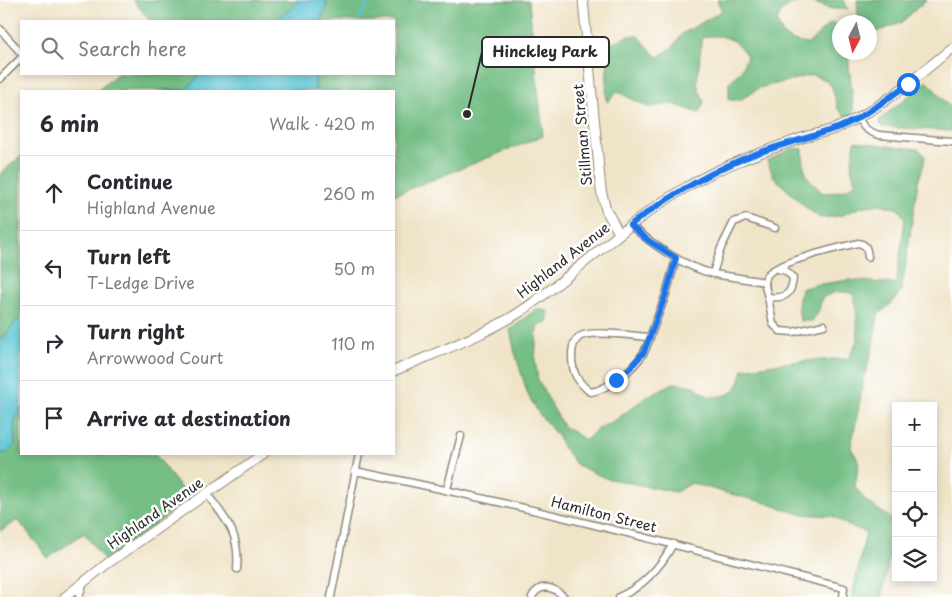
<!DOCTYPE html>
<meta charset="utf-8">
<style>
:root{--surface:#fff;--page:#f2f2f3;--text:#2b2b33;--muted:#7c7c81;--line:#e1e1e2}
body{margin:0;font-family:"Playpen Sans",sans-serif;background:var(--page);color:var(--text)}
.controls{position:absolute;right:15px;bottom:15px;display:grid;overflow:hidden;border-radius:0px;box-shadow:0 2px 8px #0003}
.controls button{width:45px;height:45px;display:grid;place-items:center;padding:0;border:0;border-bottom:1px solid var(--line);background:var(--surface);color:var(--text);font:25px sans-serif}
.compass{position:absolute;left:832px;top:15px;width:45px;height:45px;border-radius:50%;background:var(--surface);box-shadow:0 2px 8px #0003;rotate:187deg}
.stop{position:absolute;width:15px;height:15px;margin:-11px;border:4px solid #1a73e8;border-radius:50%;background:#fff}
.stop.end{background:#1a73e8;border-color:#fff;box-shadow:0 1px 5px #0008}
.list{margin:0;padding:0;list-style:none}
h2{display:flex;justify-content:space-between;align-items:center;height:65px;margin:0;padding:0 20px;font-size:21px}
h2 small{font-size:16px;font-weight:400;color:var(--muted)}
.list li{display:grid;grid-template-columns:32px 1fr auto;gap:15px;align-items:center;box-sizing:border-box;height:75px;padding:0 20px;border-top:1px solid var(--line)}
.list b{display:block;font-size:19px;white-space:nowrap}
.list p{margin:0;font-size:16px;white-space:nowrap;color:var(--muted)}
.list em{font-size:16px;font-style:normal;color:var(--muted)}
.icon{flex:none;width:28px;height:28px;fill:none;stroke:currentColor;stroke-width:2;stroke-linecap:round;stroke-linejoin:round}
.map{position:relative;flex:none;width:952px;height:597px;overflow:hidden}
.search{position:absolute;background:var(--surface);box-shadow:0 2px 8px #0003;left:20px;top:20px;width:375px;height:55px;display:flex;align-items:center;gap:12px;box-sizing:border-box;padding:0 18px;border-radius:0px;color:var(--muted);font-size:19px}
.panel{position:absolute;background:var(--surface);box-shadow:0 2px 8px #0003;left:20px;top:90px;width:375px;height:365px;border-radius:0px}
.map>svg:first-child{display:block}
.forest{fill:#74be85;stroke:#507458}
.water{fill:#59c4d4;stroke:#427880}
.lines{fill:none;stroke-linecap:round;stroke-linejoin:round}
.stream{stroke:#59c4d4;stroke-width:2.5}
.street-casing{stroke:#8e887a;stroke-width:9}
.secondary-casing{stroke:#8e887a;stroke-width:11}
.street{stroke:#fff;stroke-width:6}
.secondary{stroke:#fff;stroke-width:9}
.route{stroke:#1a73e8;stroke-width:6}
.labels{text-anchor:middle;dominant-baseline:central;stroke-width:5;stroke-linejoin:round;paint-order:stroke}
.street-label{font-size:14px;fill:#2b2b2b;stroke:#fff}
.leader{fill:none;stroke:#2b2b2b;stroke-width:2}
.callout-dot{fill:#2b2b2b;stroke:#fff;stroke-width:2}
.callout{fill:#fff;stroke:#2b2b2b;stroke-width:2}
.callout-label{font-size:15px;text-anchor:middle;font-weight:bold;fill:#2b2b2b}
</style>
<div class="map">
<svg width="952" height="597" viewBox="0 0 952 597">
<rect width="100%" height="100%" fill="#fff"/>
<filter id="ink" filterUnits="userSpaceOnUse"><feTurbulence type="fractalNoise" baseFrequency=".02" numOctaves="2"/><feDisplacementMap in="SourceGraphic" scale="10" xChannelSelector="R" yChannelSelector="G"/><feConvolveMatrix kernelMatrix="1 2 1 2 8 2 1 2 1" color-interpolation-filters="sRGB"/></filter>
<filter id="wash" filterUnits="userSpaceOnUse"><feTurbulence type="fractalNoise" baseFrequency=".0096" numOctaves="4" result="noise"/><feDisplacementMap in="SourceGraphic" scale="20" xChannelSelector="R" yChannelSelector="G"/><feGaussianBlur stdDeviation="1.12" result="paint"/><feColorMatrix in="noise" values="0 0 0 0 0 0 0 0 0 0 0 0 0 0 0 0 0 1.4 0 .05"/><feComposite in="paint" operator="in"/></filter>
<g filter="url(#wash)">
<rect width="100%" height="100%" fill="#f0e4c8"/>
<!-- forest -->
<g class="forest">
<polygon points="133,0 299,0 293,7 275,21 150,21"/>
<polygon points="325,0 529,1 543,136 394,195 394,91 315,91 315,74 394,74 394,21 320,21 327,4"/>
<path d="M717,0H844L848,9H833L808,1L791,4L781,12L777,21C783,39 789,41 808,44L830,23L839,25L840,52L848,53L854,114L846,117L838,109L832,87L826,80L812,75L759,88L740,100H729V83L742,69L747,56C733,37 726,34 702,37L697,84L704,102L699,113L673,104L648,107L618,92L607,102L606,84L609,45L627,36H639L650,50L658,57L673,47L682,34L722,11Z"/>
<polygon points="857,0 926,0 901,23 870,34 870,22 862,22 858,15"/>
<polygon points="117,74 200,74 186,90 97,91"/>
<polygon points="927,81 951,108 952,131 884,127 880,125 879,120"/>
<path d="M855,141L896,147L919,149L925,156L924,164L918,182L903,281L901,290L894,301L878,315L872,350L864,378L851,448L859,462L855,487L866,501L896,522L882,597H852L866,532L849,526L832,516L799,514L760,501L726,493L692,483L676,492L605,478L577,465L564,449L556,434L539,414L528,395L515,353L510,330L536,309L548,311V322L537,327L535,361L538,380L563,426L586,440L596,430L617,419L647,396L674,383L694,386L709,397C733,396 737,393 743,369C777,363 813,359 848,359L858,339L856,309L853,294C840,290 833,292 822,298L818,313L812,321H800L798,305L801,289L814,285L849,280L896,284L905,218L898,209L880,204L861,207L840,216L820,218L805,207L774,177L767,161L793,148L803,149C804,175 804,175 823,193C835,192 846,192 855,183L851,167Z"/>
<polygon points="21,156 21,318 15,322 0,343 0,174"/>
<polygon points="21,407 21,454 155,454 189,499 105,561 84,533 48,558 18,520 0,531 0,453 7,453 15,445 14,423"/>
</g>
<!-- water -->
<g class="water">
<polygon points="299,0 325,0 327,4 320,21 275,21 293,7"/>
<polygon points="200,74 315,74 315,91 164,91 165,90 186,90"/>
<polygon points="21,318 21,407 14,423 15,445 7,453 0,453 0,343 15,322"/>
</g>
<g class="lines">
<!-- stream -->
<polyline class="stream" points="358,21 370,0"/>
</g>
</g>
<g filter="url(#ink)">
<g class="lines">
<!-- street casing -->
<g class="street-casing">
<g id="street">
<polyline points="0,29 21,53"/>
<polyline points="0,79 21,58"/>
<path d="M858,117C863,128 867,131 879,135L952,141"/>
<path d="M630,225C655,246 682,266 714,274C731,277 748,279 765,282"/>
<path d="M778,269L786,271L793,278C792,294 785,299 768,297C766,290 763,282 767,275C777,262 841,247 858,243C867,244 867,250 868,257"/>
<polyline points="713,273 721,248 734,222 746,218 775,228"/>
<polyline points="768,297 773,324 780,331 793,332 824,325"/>
<path d="M650,337C648,342 647,348 644,352C635,368 608,390 590,392C577,381 572,373 572,356C572,349 573,340 581,336C592,330 635,336 650,337L666,294L676,259"/>
<path d="M355,471C520,504 682,547 844,588L843,597"/>
<polyline points="447,489 461,436"/>
<path d="M207,494C227,521 240,533 237,569"/>
<polyline points="79,597 83,584"/>
<polyline points="331,597 359,454"/>
<path d="M532,597C540,582 554,587 564,597"/>
<path d="M619,597C644,586 660,568 673,544"/>
</g>
</g>
<!-- secondary casing -->
<g class="secondary-casing">
<g id="secondary">
<polyline points="583,0 601,190 606,210 619,233"/>
<path d="M394,371C436,352 481,337 520,312C579,272 628,220 690,185C727,163 768,150 808,136C819,133 831,131 841,126C880,110 920,74 952,48"/>
<polyline points="65,597 108,563 263,454"/>
</g>
</g>
<!-- street -->
<use href="#street" class="street"/>
<!-- secondary -->
<use href="#secondary" class="secondary"/>
</g>
</g>
<g class="lines" filter="url(#ink)">
<!-- route -->
<path class="route" d="M616,380L630,368L644,352L666,294L676,258L649,241L630,225C664,200 699,178 738,161C771,146 807,139 840,127C864,117 887,99 908,84"/>
</g>
<g class="labels">
<!-- street labels -->
<g class="street-label">
<text transform="translate(582 135) rotate(-95)">Stillman Street</text>
<text transform="translate(563 260) rotate(-38)">Highland Avenue</text>
<text transform="translate(155 513) rotate(-35)">Highland Avenue</text>
<text transform="translate(604 514) rotate(14)">Hamilton Street</text>
</g>
</g>
<!-- callouts -->
<path class="leader" d="M467 114L482 52"/>
<circle class="callout-dot" cx="467" cy="114" r="5"/>
<rect class="callout" x="482" y="37" width="127" height="30" rx="5"/>
<g class="callout-label">
<text x="545" y="57">Hinckley Park</text>
</g>
</svg>
<div class="controls">
<button>+</button>
<button>−</button>
<button><svg class="icon" aria-label="locate" viewBox="0 0 24 24"><circle cx="12" cy="12" r="6"/><path d="M12 2v4M12 18v4M2 12h4M18 12h4"/></svg></button>
<button><svg class="icon" aria-label="layers" viewBox="0 0 24 24"><path d="M12 4l9 5-9 5-9-5zM3 14l9 5 9-5"/></svg></button>
</div>
<svg class="compass" viewBox="-18 -18 36 36"><path d="M0-13l5 13h-10z" fill="#e53935"/><path d="M0 13l5-13h-10z" fill="#7c7c81"/></svg>
<div class="stop" style="left:908px;top:84px"></div>
<div class="stop end" style="left:616px;top:380px"></div>
<div class="search"><svg class="icon" aria-label="search" viewBox="0 0 24 24"><circle cx="10" cy="10" r="6"/><path d="M15 15l6 6"/></svg>Search here</div>
<section class="panel">
<h2>6 min<small>Walk · 420 m</small></h2>
<ul class="list">
<li><svg class="icon" aria-label="ahead" viewBox="0 0 24 24"><path d="M12 20V5M6 11l6-6 6 6"/></svg><div><b>Continue</b><p>Highland Avenue</p></div><em>260 m</em></li>
<li><svg class="icon" aria-label="left" viewBox="0 0 24 24"><path d="M17 20v-9H6M10 6l-5 5 5 5"/></svg><div><b>Turn left</b><p>T-Ledge Drive</p></div><em>50 m</em></li>
<li><svg class="icon" aria-label="right" viewBox="0 0 24 24"><path d="M7 20v-9h11M14 6l5 5-5 5"/></svg><div><b>Turn right</b><p>Arrowwood Court</p></div><em>110 m</em></li>
<li><svg class="icon" aria-label="arrive" viewBox="0 0 24 24"><path d="M6 21V4h12l-3 4 3 4H6"/></svg><div><b>Arrive at destination</b></div></li>
</ul>
</section>
</div>
